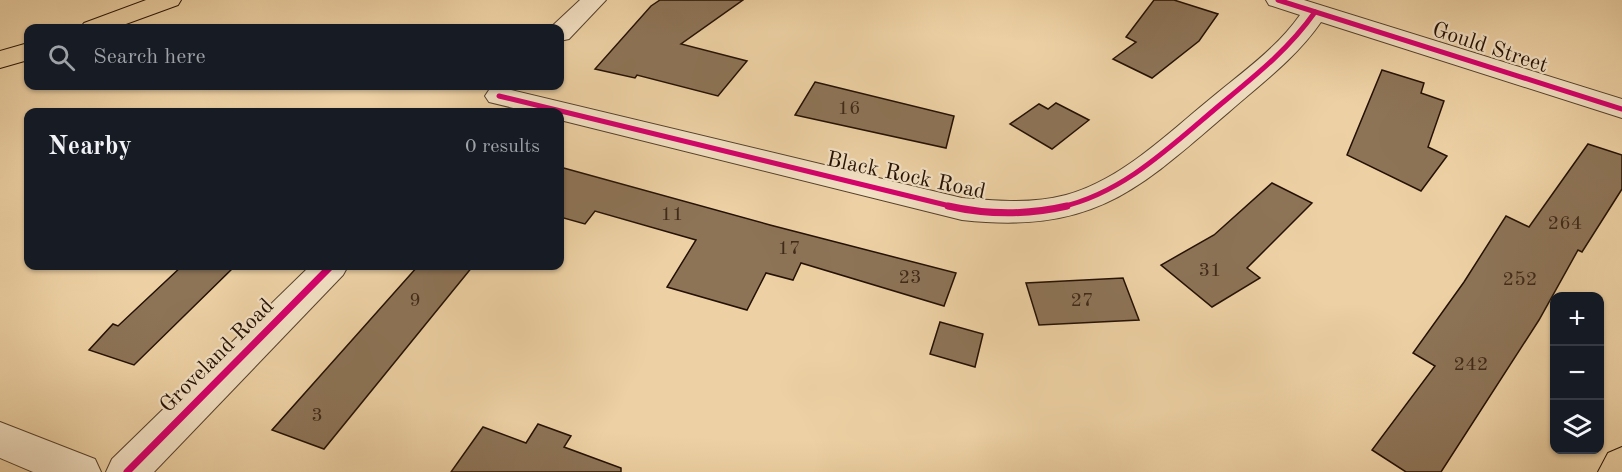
<!DOCTYPE html>
<meta charset="utf-8">
<style>
:root{--surface:#171b24;--page:#20242c;--text:#f1f3f6;--muted:#9ea1a6;--line:#363941}
body{margin:0;font-family:"Old Standard TT",serif;background:var(--page);color:var(--text)}
.controls{position:absolute;right:18px;bottom:18px;display:grid;overflow:hidden;border-radius:12px;box-shadow:0 2px 4px #0004}
.controls button{width:54px;height:54px;display:grid;place-items:center;padding:0;border:0;border-bottom:2px solid var(--line);background:var(--surface);color:var(--text);font:30px sans-serif}
.list{margin:0;padding:0;list-style:none}
h2{display:flex;justify-content:space-between;align-items:center;height:78px;margin:0;padding:0 24px;font-size:26px}
h2 small{font-size:20px;font-weight:400;color:var(--muted)}
.icon{flex:none;width:33px;height:33px;fill:none;stroke:currentColor;stroke-width:2;stroke-linecap:round;stroke-linejoin:round}
.map{position:relative;flex:none;width:1622px;height:472px;overflow:hidden}
.search{position:absolute;background:var(--surface);box-shadow:0 2px 4px #0004;left:24px;top:24px;width:540px;height:66px;display:flex;align-items:center;gap:15px;box-sizing:border-box;padding:0 21px;border-radius:12px;color:var(--muted);font-size:22px}
.panel{position:absolute;background:var(--surface);box-shadow:0 2px 4px #0004;left:24px;top:108px;width:540px;height:162px;border-radius:12px}
.map>svg:first-child{display:block}
.building{fill:#8d7457;stroke:#241004;stroke-width:1.5}
.lines{fill:none;stroke-linecap:round;stroke-linejoin:round}
.minor-casing{stroke:#56402c;stroke-width:2}
.major-casing{stroke:#241004;stroke-width:2}
.minor{fill:#f3e1c4;fill-rule:evenodd}
.major{fill:#edd1a4;fill-rule:evenodd}
.cycleway-far1-casing{stroke:#f3e1c4;stroke-width:8}
.cycleway-casing{stroke:#f3e1c4;stroke-width:10}
.cycleway-far1{stroke:#d6006c;stroke-width:5}
.cycleway{stroke:#d6006c;stroke-width:7}
.labels{text-anchor:middle;dominant-baseline:central;stroke-width:4.5;stroke-linejoin:round;paint-order:stroke}
.number-label{font-size:20px;fill:#3e2919}
.street-label{font-size:22px;fill:#241004;stroke:#f3e1c4}
</style>
<div class="map">
<svg width="1622" height="472" viewBox="0 0 1622 472">
<rect width="100%" height="100%" fill="#edd1a4"/>
<filter id="stains"><feTurbulence type="fractalNoise" baseFrequency=".00333" numOctaves="4"/><feColorMatrix values="0 0 0 0 .2 0 0 0 0 .09 0 0 0 0 .02 0 0 0 .5 -.17"/></filter>
<radialGradient id="worn" r=".72"><stop offset=".6" stop-color="#630" stop-opacity="0"/><stop offset="1" stop-color="#630" stop-opacity=".3"/></radialGradient>
<!-- building -->
<g class="building">
<polygon points="660,0 743,0 681,44 747,61 718,96 637,75 635,78 595,69 651,6"/>
<polygon points="1154,0 1174,0 1218,14 1199,41 1152,78 1113,59 1136,42 1126,37"/>
<polygon points="1382,70 1424,83 1421,93 1444,101 1428,147 1447,156 1421,191 1347,155"/>
<polygon points="815,82 954,116 946,148 795,115"/>
<polygon points="1056,103 1089,120 1052,149 1010,124 1039,104 1048,109"/>
<polygon points="1588,144 1622,155 1622,189 1582,252 1578,250 1539,320 1441,472 1406,472 1372,450 1435,366 1413,353 1464,282 1506,216 1529,227"/>
<polygon points="560,167 770,225 956,273 944,306 801,263 793,280 766,273 747,310 667,287 696,240 595,211 585,224 560,217"/>
<polygon points="1272,183 1312,203 1247,268 1260,278 1212,307 1161,265 1214,235"/>
<polygon points="182,266 235,266 134,365 89,350 113,324 118,326"/>
<polygon points="418,266 473,266 324,449 272,430"/>
<polygon points="1123,278 1139,320 1039,325 1026,283"/>
<polygon points="940,322 983,334 975,367 930,354"/>
<polygon points="538,424 571,436 564,447 621,468 621,472 451,472 483,427 526,443"/>
</g>
<g class="lines">
<!-- minor casing -->
<g class="minor-casing">
<g id="minor">
<polygon points="580,0 606,0 569,39 560,41 560,28 550,28"/>
<path d="M1266,0H1304L1622,99V118L1321,22C1296,58 1262,83 1230,111C1136,192 1093,234 962,220L560,120V112H530L489,102L485,96L489,90L499,87L962,198C997,201 1032,204 1066,195C1121,180 1167,134 1210,99C1241,73 1276,49 1300,15L1269,5Z"/>
<polygon points="310,266 348,266 343,275 154,472 106,472 112,459"/>
<polygon points="0,422 95,459 101,472 33,472 0,458"/>
</g>
</g>
<!-- major casing -->
<g class="major-casing">
<g id="major">
<polygon points="146,0 181,0 178,5 115,28 80,28 84,23"/>
<polygon points="28,43 28,60 0,68 0,51"/>
<polygon points="1622,447 1622,472 1598,472 1608,453"/>
</g>
</g>
<!-- minor -->
<use href="#minor" class="minor"/>
<!-- major -->
<use href="#major" class="major"/>
<!-- cycleway-far1 casing -->
<g class="cycleway-far1-casing">
<g id="cycleway-far1">
<polyline points="1278,0 1622,109"/>
<polyline points="499,96 954,207"/>
<path d="M1061,207C1124,193 1172,145 1221,104C1255,76 1289,49 1315,12"/>
</g>
</g>
<!-- cycleway casing -->
<g class="cycleway-casing">
<g id="cycleway">
<path d="M948,206C988,215 1028,215 1067,206"/>
<polyline points="127,472 331,266"/>
</g>
</g>
<!-- cycleway-far1 -->
<use href="#cycleway-far1" class="cycleway-far1"/>
<!-- cycleway -->
<use href="#cycleway" class="cycleway"/>
</g>
<g class="labels">
<!-- number labels -->
<g class="number-label">
<text x="849" y="109">16</text>
<text x="672" y="215">11</text>
<text x="1565" y="224">264</text>
<text x="789" y="249">17</text>
<text x="1210" y="271">31</text>
<text x="910" y="278">23</text>
<text x="1520" y="280">252</text>
<text x="415" y="301">9</text>
<text x="1082" y="301">27</text>
<text x="1471" y="365">242</text>
<text x="317" y="416">3</text>
</g>
<!-- street labels -->
<g class="street-label">
<text transform="translate(1490 48) rotate(18)">Gould Street</text>
<text transform="translate(906 176) rotate(12)">Black Rock Road</text>
<text transform="translate(217 356) rotate(-45)">Groveland Road</text>
</g>
</g>
<rect width="100%" height="100%" filter="url(#stains)"/>
<rect width="100%" height="100%" fill="url(#worn)"/>
</svg>
<div class="controls">
<button>+</button>
<button>−</button>
<button><svg class="icon" aria-label="layers" viewBox="0 0 24 24"><path d="M12 4l9 5-9 5-9-5zM3 14l9 5 9-5"/></svg></button>
</div>
<div class="search"><svg class="icon" aria-label="search" viewBox="0 0 24 24"><circle cx="10" cy="10" r="6"/><path d="M15 15l6 6"/></svg>Search here</div>
<section class="panel">
<h2>Nearby<small>0 results</small></h2>
<ul class="list">
</ul>
</section>
</div>
